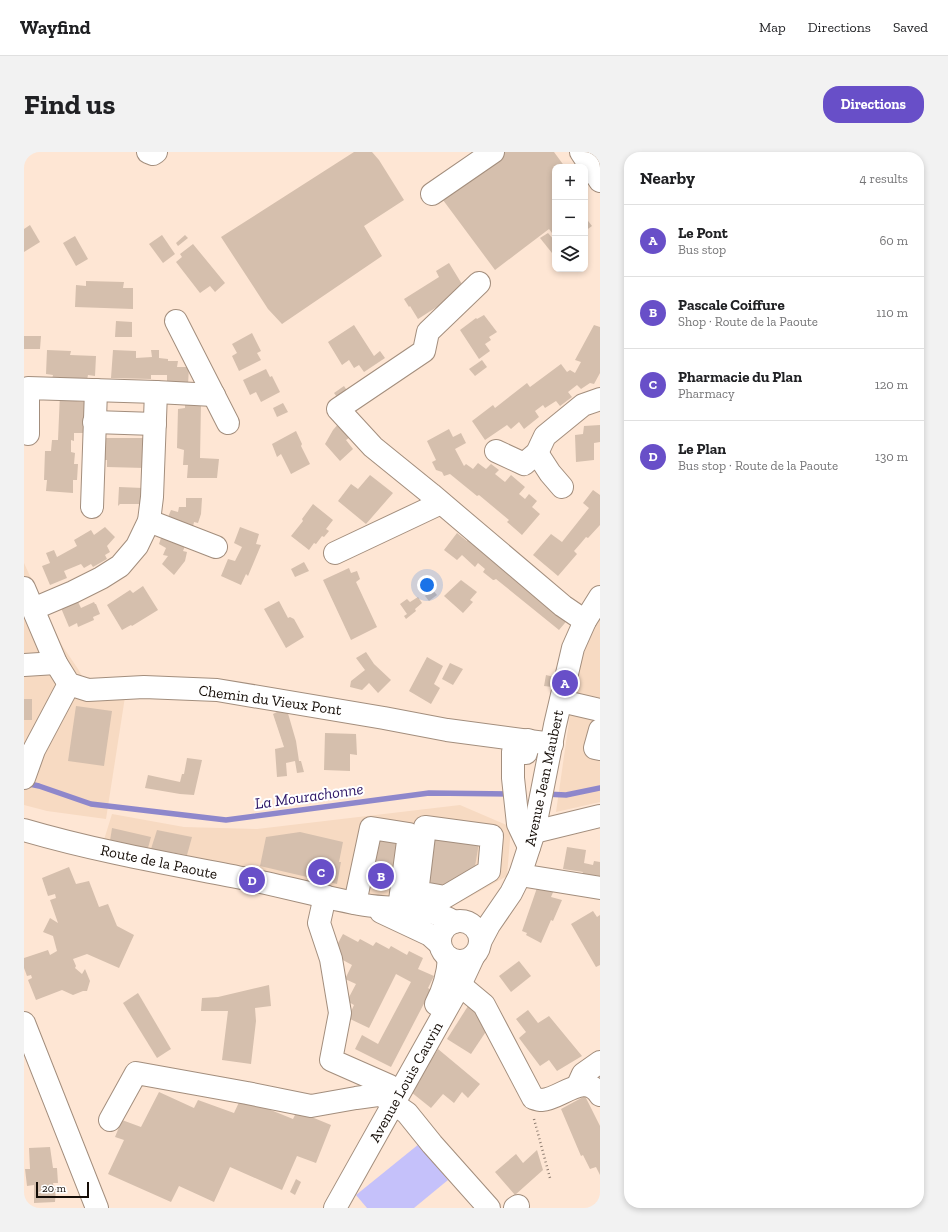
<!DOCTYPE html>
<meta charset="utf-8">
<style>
:root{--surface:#fff;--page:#f2f2f2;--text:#202124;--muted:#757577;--line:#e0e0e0;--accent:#684fc8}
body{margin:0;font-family:"Zilla Slab",serif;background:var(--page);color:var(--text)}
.controls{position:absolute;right:12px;top:12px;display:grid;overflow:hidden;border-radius:8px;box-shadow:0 2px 6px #0003}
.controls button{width:36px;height:36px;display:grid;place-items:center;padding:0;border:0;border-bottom:1px solid var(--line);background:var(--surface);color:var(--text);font:20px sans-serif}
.scale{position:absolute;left:12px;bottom:10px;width:53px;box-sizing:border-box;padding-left:4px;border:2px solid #150d07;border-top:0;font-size:11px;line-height:14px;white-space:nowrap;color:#150d07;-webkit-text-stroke:3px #fff;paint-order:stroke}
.you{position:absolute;left:403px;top:433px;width:14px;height:14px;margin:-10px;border:3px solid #fff;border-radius:50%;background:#1a73e8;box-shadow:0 0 0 6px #1a73e833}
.badge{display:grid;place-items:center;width:26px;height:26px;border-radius:50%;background:var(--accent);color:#fff;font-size:13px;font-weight:700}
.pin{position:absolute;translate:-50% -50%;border:2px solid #fff;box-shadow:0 1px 4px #0006}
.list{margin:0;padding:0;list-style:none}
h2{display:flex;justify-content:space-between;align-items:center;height:52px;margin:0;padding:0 16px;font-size:17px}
h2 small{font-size:13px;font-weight:400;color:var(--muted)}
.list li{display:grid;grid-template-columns:26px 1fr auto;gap:12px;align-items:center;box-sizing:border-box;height:72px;padding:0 16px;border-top:1px solid var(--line)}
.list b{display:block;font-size:15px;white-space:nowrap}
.list p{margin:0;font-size:13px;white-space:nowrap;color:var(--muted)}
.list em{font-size:13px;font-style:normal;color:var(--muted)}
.icon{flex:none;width:22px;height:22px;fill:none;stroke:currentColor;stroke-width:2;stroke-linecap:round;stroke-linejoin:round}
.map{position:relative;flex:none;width:576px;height:1056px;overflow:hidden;border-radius:16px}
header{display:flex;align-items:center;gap:24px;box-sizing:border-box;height:56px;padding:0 20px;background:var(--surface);border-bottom:1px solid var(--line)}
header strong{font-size:19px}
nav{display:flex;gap:22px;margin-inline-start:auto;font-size:14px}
.intro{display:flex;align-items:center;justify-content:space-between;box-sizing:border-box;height:96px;padding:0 24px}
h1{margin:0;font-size:28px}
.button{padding:10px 18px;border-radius:16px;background:var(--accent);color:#fff;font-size:14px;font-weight:700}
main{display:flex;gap:24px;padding:0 24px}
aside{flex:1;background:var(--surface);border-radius:16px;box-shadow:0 2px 6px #0003}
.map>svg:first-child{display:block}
.built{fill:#f7dac2}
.green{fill:#c5c1fa}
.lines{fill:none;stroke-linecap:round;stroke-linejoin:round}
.stream{stroke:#8e87cb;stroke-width:5.5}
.building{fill:#d5bfad}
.minor-casing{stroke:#a38e7d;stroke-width:24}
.major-casing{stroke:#a38e7d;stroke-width:24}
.path{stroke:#8f7e72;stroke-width:2.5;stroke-dasharray:1 3;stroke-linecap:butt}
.minor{stroke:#fff;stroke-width:22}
.major{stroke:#fff;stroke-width:22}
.labels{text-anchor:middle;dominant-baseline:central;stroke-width:4;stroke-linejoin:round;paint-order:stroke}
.street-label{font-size:15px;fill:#150d07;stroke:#fff}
.water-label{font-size:16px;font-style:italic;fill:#2c1566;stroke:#fff}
</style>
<header>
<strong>Wayfind</strong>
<nav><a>Map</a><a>Directions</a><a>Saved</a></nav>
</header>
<div class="intro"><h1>Find us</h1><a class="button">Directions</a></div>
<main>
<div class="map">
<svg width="576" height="1056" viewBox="0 0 576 1056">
<rect width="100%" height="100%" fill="#fee6d4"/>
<!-- built -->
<g class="built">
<polygon points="0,411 37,492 54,517 61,529 103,532 82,667 23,659 0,653"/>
<polygon points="576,467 576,650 532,660 552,521 570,475"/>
<polygon points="436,653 487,675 483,724 424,757 231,722 79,691 88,662 160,675 233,677"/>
</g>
<!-- green -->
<polygon class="green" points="395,992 424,1028 390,1056 343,1056 332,1043"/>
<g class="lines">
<!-- stream -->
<g class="stream">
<polyline points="1,631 15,634 67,652 202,668 405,641 486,642"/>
<polyline points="521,642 542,643 576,636"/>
</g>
</g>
<!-- building -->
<g class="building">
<polygon points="330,0 348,0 355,8 380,48 340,74 358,104 258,172 244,157 197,85"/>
<polygon points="476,0 530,0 541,15 531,15 531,85 525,77 471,118 416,44"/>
<polygon points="561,0 576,0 576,21"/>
<polygon points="561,65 568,74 561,79"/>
<polygon points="6,73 16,90 0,100 0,77"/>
<polygon points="524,81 531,89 531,99 528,101 516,86"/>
<polygon points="138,83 151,102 139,111 125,92"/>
<polygon points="161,83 164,86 154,94 152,91"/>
<polygon points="51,84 64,107 52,114 39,91"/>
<polygon points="169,92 201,131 191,140 186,134 176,141 152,110 158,105 156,102"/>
<polygon points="425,111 441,137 394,167 386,154 385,155 380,147 415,125 412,119"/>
<polygon points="62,129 100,130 99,136 109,136 109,157 51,155 52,133 62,134"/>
<polygon points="460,163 473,180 465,185 467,188 461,192 466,199 455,207 436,178 452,166 453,167"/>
<polygon points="92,169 108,170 108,185 91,185"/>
<polygon points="330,173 350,204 356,199 361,206 340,220 335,213 330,216 325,208 318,213 304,190"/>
<polygon points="570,173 576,175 576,221 570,232 566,231 557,237 553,233 544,240 548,245 536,254 532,249 521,256 519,253 511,259 515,265 500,277 495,270 487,277 483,273 461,288 448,269 469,253 471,256 503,231 506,235 537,212 543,220 546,218 551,221 557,210 551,208"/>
<polygon points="228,181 237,199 233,201 237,208 215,219 208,204 213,201 208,192"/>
<polygon points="0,184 17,184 16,197 0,197"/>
<polygon points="23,198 47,199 46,203 72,204 71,224 64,223 63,228 28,227 29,223 22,222"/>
<polygon points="89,198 112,199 112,206 128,205 127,198 135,198 135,206 144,207 144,209 154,209 153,215 165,215 164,233 143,232 143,223 127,223 127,227 87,226"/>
<polygon points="458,208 463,215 451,224 445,217"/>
<polygon points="242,217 246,225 248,224 256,240 237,250 232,240 226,243 219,228"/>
<polygon points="320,234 326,243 316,249 310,241"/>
<polygon points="36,241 52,241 52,249 62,250 61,281 50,281 50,289 47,288 47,300 51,301 50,312 54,312 53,328 49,328 49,341 22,339 23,328 20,328 21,299 27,299 28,288 34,288"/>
<polygon points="161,250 177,251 176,306 195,307 193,326 163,326 164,313 159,313 160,298 153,296 154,257 161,256"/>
<polygon points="259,251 264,260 253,265 249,256"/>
<polygon points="317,269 329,283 322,288 329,297 316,309 301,292 309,278"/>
<polygon points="576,273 576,290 570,291 570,308 552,310 551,283 559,282 560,274"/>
<polygon points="425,277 429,285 437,281 442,291 431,297 440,314 442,312 449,317 454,311 462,317 467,312 475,318 471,322 481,330 487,323 501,335 495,342 501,347 505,342 513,349 508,355 516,362 498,383 483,370 485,368 455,343 453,344 426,322 420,324 418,320 412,318 408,310 412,308 403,289"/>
<polygon points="272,279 278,292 277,294 286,312 267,322 257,302 253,305 248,292"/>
<polygon points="82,286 122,286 121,316 83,315 83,308 80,308"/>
<polygon points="346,323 369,341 342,372 314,349 327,332 334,337"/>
<polygon points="95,335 119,336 119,352 96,352 94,354"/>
<polygon points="569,338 576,343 576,373 564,386 562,385 557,391 550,399 553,402 534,424 509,403 527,382 538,390 565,356 559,351"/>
<polygon points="162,346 178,346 177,362 174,371 170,370 168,379 142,370 147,358 154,360 155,355 162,355"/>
<polygon points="289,352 309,368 302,377 305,379 300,385 298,384 292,392 290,391 285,398 267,384 279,369 278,367"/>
<polygon points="81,375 91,385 83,394 86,400 81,403 83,407 69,415 67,412 60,416 57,412 40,419 43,426 26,433 18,414 26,411 22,401 30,398 33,405 53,394 50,388 67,378 70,383"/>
<polygon points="216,375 235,382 232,392 237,393 224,424 222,422 217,433 197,424 204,407 211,409 218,395 210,391"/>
<polygon points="139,380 163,389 159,399 163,400 161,409 150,423 138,412 144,404 139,403 142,396 135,392"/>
<polygon points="433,381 443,389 447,382 546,465 535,478 472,427 470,428 469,428 459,420 461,417 454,411 451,415 438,403 433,408 420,398"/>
<polygon points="280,410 285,419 271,425 267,417"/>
<polygon points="325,416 327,421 333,419 336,427 332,430 353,475 327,488 299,428"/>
<polygon points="437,428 453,440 446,448 449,450 439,461 420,444"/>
<polygon points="119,434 134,458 108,474 107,473 98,478 83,453 106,438 109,441"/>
<polygon points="408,437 413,443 405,449 401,444"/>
<polygon points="394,445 398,451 391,457 392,459 382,467 380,464 383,462 376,452 383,447 386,450"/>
<polygon points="53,448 57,456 70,450 71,452 72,452 76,462 69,465 70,468 54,475 53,471 45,475 37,456"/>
<polygon points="255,449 264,466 266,465 270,467 280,485 262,496 240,457"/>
<polygon points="342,500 350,512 367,528 354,541 345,531 338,538 326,535 327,529 341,518 332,506"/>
<polygon points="403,505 419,514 410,532 416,536 407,552 385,539"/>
<polygon points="426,511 439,517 429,533 418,527"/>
<polygon points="522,523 530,525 528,535 520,534"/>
<rect x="0" y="547" width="8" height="21"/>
<polygon points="52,554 88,559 80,614 44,609"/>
<polygon points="252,556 263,558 272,589 275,609 277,609 280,620 273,621 271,609 262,611 263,624 253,625 251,597 260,595 249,562 253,560"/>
<polygon points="301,581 332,582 333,603 326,602 326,619 300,618"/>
<polygon points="163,606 178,608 170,643 156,642 121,636 124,623 156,630 158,622 160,622"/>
<polygon points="88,676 127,685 124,696 86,689"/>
<polygon points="133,678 168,685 163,703 127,697"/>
<polygon points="276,680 319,690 315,710 317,710 313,732 236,714 242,685"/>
<polygon points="407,683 455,691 450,720 422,735 398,731"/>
<polygon points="348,687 377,691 370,732 341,727"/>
<polygon points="543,695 562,698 560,711 569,713 570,709 576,710 576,724 558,722 559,720 539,717"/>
<polygon points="45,715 52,732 65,729 75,755 84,752 93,774 110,783 95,816 63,802 49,807 52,814 51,816 58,822 61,817 66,829 63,839 59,839 49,843 38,838 12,848 4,828 8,826 7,823 3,824 0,816 0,806 24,798 26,803 33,799 29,784 19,780 26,766 34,771 26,748 32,746 31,742 24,744 18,726"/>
<polygon points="514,733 530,738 527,745 538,748 529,769 527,768 517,791 502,783 503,781 498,779"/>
<polygon points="569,759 573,765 576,763 576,813 572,815 547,772"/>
<polygon points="319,782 334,790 336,787 349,794 352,790 365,797 367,794 383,803 385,799 399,806 394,817 410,824 404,836 407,838 367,915 331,897 338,883 354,892 387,830 372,822 345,876 324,866 330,853 323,849 332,832 321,827 328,813 317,807 313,793"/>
<polygon points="495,809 507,824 487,840 475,824"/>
<polygon points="245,833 247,854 231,856 232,869 227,912 198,908 204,859 177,859 178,846 194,845"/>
<polygon points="114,841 147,897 133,906 99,851"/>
<polygon points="444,854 454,862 463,878 447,902 423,887"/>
<polygon points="504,858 514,871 525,864 558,904 533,919 525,908 516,914 495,886 502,880 492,867"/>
<polygon points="414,897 456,932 444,946 438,940 430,951 419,942 407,956 387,940"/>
<polygon points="135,940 170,956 174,948 210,961 217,946 269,967 273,959 307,973 292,1011 273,1004 258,1038 206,1015 190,1050 155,1034 147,1050 84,1022 100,988 91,985 98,968 117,975"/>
<polygon points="561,944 576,974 576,1023 572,1015 566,1017 559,1003 557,1004 537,957"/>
<polygon points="26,995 29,1016 33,1016 34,1031 29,1031 30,1036 32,1037 31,1050 10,1051 10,1033 3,1034 1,1017 6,1017 5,996"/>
<polygon points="513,998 519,1018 491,1043 471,1020 492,1002 499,1011"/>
<polygon points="272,1027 277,1030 271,1043 266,1040"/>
</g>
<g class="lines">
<!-- minor casing -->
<g class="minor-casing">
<g id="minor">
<polyline points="124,0 129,2 132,0"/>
<polyline points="557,0 576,29"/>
<polyline points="408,42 469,0"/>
<polyline points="455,131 404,180 400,199 314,257 349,295 407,342 539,454 561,469"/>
<polyline points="152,169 204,271"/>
<polyline points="70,270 131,272"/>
<polyline points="4,282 4,236 132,240 190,243"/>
<polyline points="472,299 500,312 513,301 521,284 559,253 576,247"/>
<polyline points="513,301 526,321 538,335"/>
<polyline points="68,355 72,238"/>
<polyline points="125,369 192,395"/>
<polyline points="311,401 417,351"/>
<polyline points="0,436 32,511 45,532 64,538 120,535 193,538 360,566 423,578 528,592"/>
<polyline points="9,457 49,440 77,426 96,414 113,394 125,369 128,345 132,240"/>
<polyline points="0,513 32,511"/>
<polyline points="537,549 576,558"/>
<polyline points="576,578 571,596 576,597"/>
<polyline points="504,588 502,601 489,600 489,626 494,672 505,695"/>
<polyline points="0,626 10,598 45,532"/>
<polyline points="510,680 576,664"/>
<polyline points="496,723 576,736"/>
<polyline points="301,744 295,771 307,807 316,861 307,908 366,934"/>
<polyline points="331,751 347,676 385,682 375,756"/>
<polyline points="391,758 401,675 468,684 465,719 421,745 393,740"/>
<path d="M424,827L436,833L460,853L509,946C512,947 515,948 518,948C537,947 561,919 576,943"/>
<path d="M412,852C420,837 424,823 425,806"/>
<polyline points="0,871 73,1056"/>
<polyline points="554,933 559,922 576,910"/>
<polyline points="360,945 383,961 408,992 465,1056"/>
<polyline points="86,968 112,921 223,941 287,954 332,946 361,942"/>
<polyline points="311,1056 436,833 450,803"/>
<polyline points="491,1056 494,1054"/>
</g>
</g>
<!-- major casing -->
<g class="major-casing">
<g id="major">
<path d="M0,678C75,700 152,713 228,728C266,736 303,746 341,753C369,758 405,753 430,770"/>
<polyline points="357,760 406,783 416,792"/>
<circle cx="436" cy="789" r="20"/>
<polyline points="456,790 465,773 487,741 496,723 510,680 531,573 549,496 561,469 576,445"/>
</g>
</g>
<!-- path -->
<polyline class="path" points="510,967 526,1026"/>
<!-- minor -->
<use href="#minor" class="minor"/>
<!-- major -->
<use href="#major" class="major"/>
</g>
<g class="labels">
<!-- street labels -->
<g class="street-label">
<text transform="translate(246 548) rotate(8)">Chemin du Vieux Pont</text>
<text transform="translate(520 626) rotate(-78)">Avenue Jean Maubert</text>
<text transform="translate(135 710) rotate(12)">Route de la Paoute</text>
<text transform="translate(382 930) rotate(-61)">Avenue Louis Cauvin</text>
</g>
<!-- water labels -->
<g class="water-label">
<text transform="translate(285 644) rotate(-8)">La Mourachonne</text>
</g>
</g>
</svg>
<div class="controls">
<button>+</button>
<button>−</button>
<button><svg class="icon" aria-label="layers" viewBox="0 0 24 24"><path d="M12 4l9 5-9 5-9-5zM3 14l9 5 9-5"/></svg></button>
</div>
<div class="scale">20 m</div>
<div class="you"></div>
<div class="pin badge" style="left:541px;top:531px">A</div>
<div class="pin badge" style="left:357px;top:724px">B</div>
<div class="pin badge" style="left:297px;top:720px">C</div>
<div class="pin badge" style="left:228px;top:728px">D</div>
</div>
<aside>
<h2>Nearby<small>4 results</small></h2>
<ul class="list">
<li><span class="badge">A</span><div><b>Le Pont</b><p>Bus stop</p></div><em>60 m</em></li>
<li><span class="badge">B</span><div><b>Pascale Coiffure</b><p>Shop · Route de la Paoute</p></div><em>110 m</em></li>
<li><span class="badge">C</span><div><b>Pharmacie du Plan</b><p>Pharmacy</p></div><em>120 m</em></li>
<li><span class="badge">D</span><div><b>Le Plan</b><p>Bus stop · Route de la Paoute</p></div><em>130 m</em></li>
</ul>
</aside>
</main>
